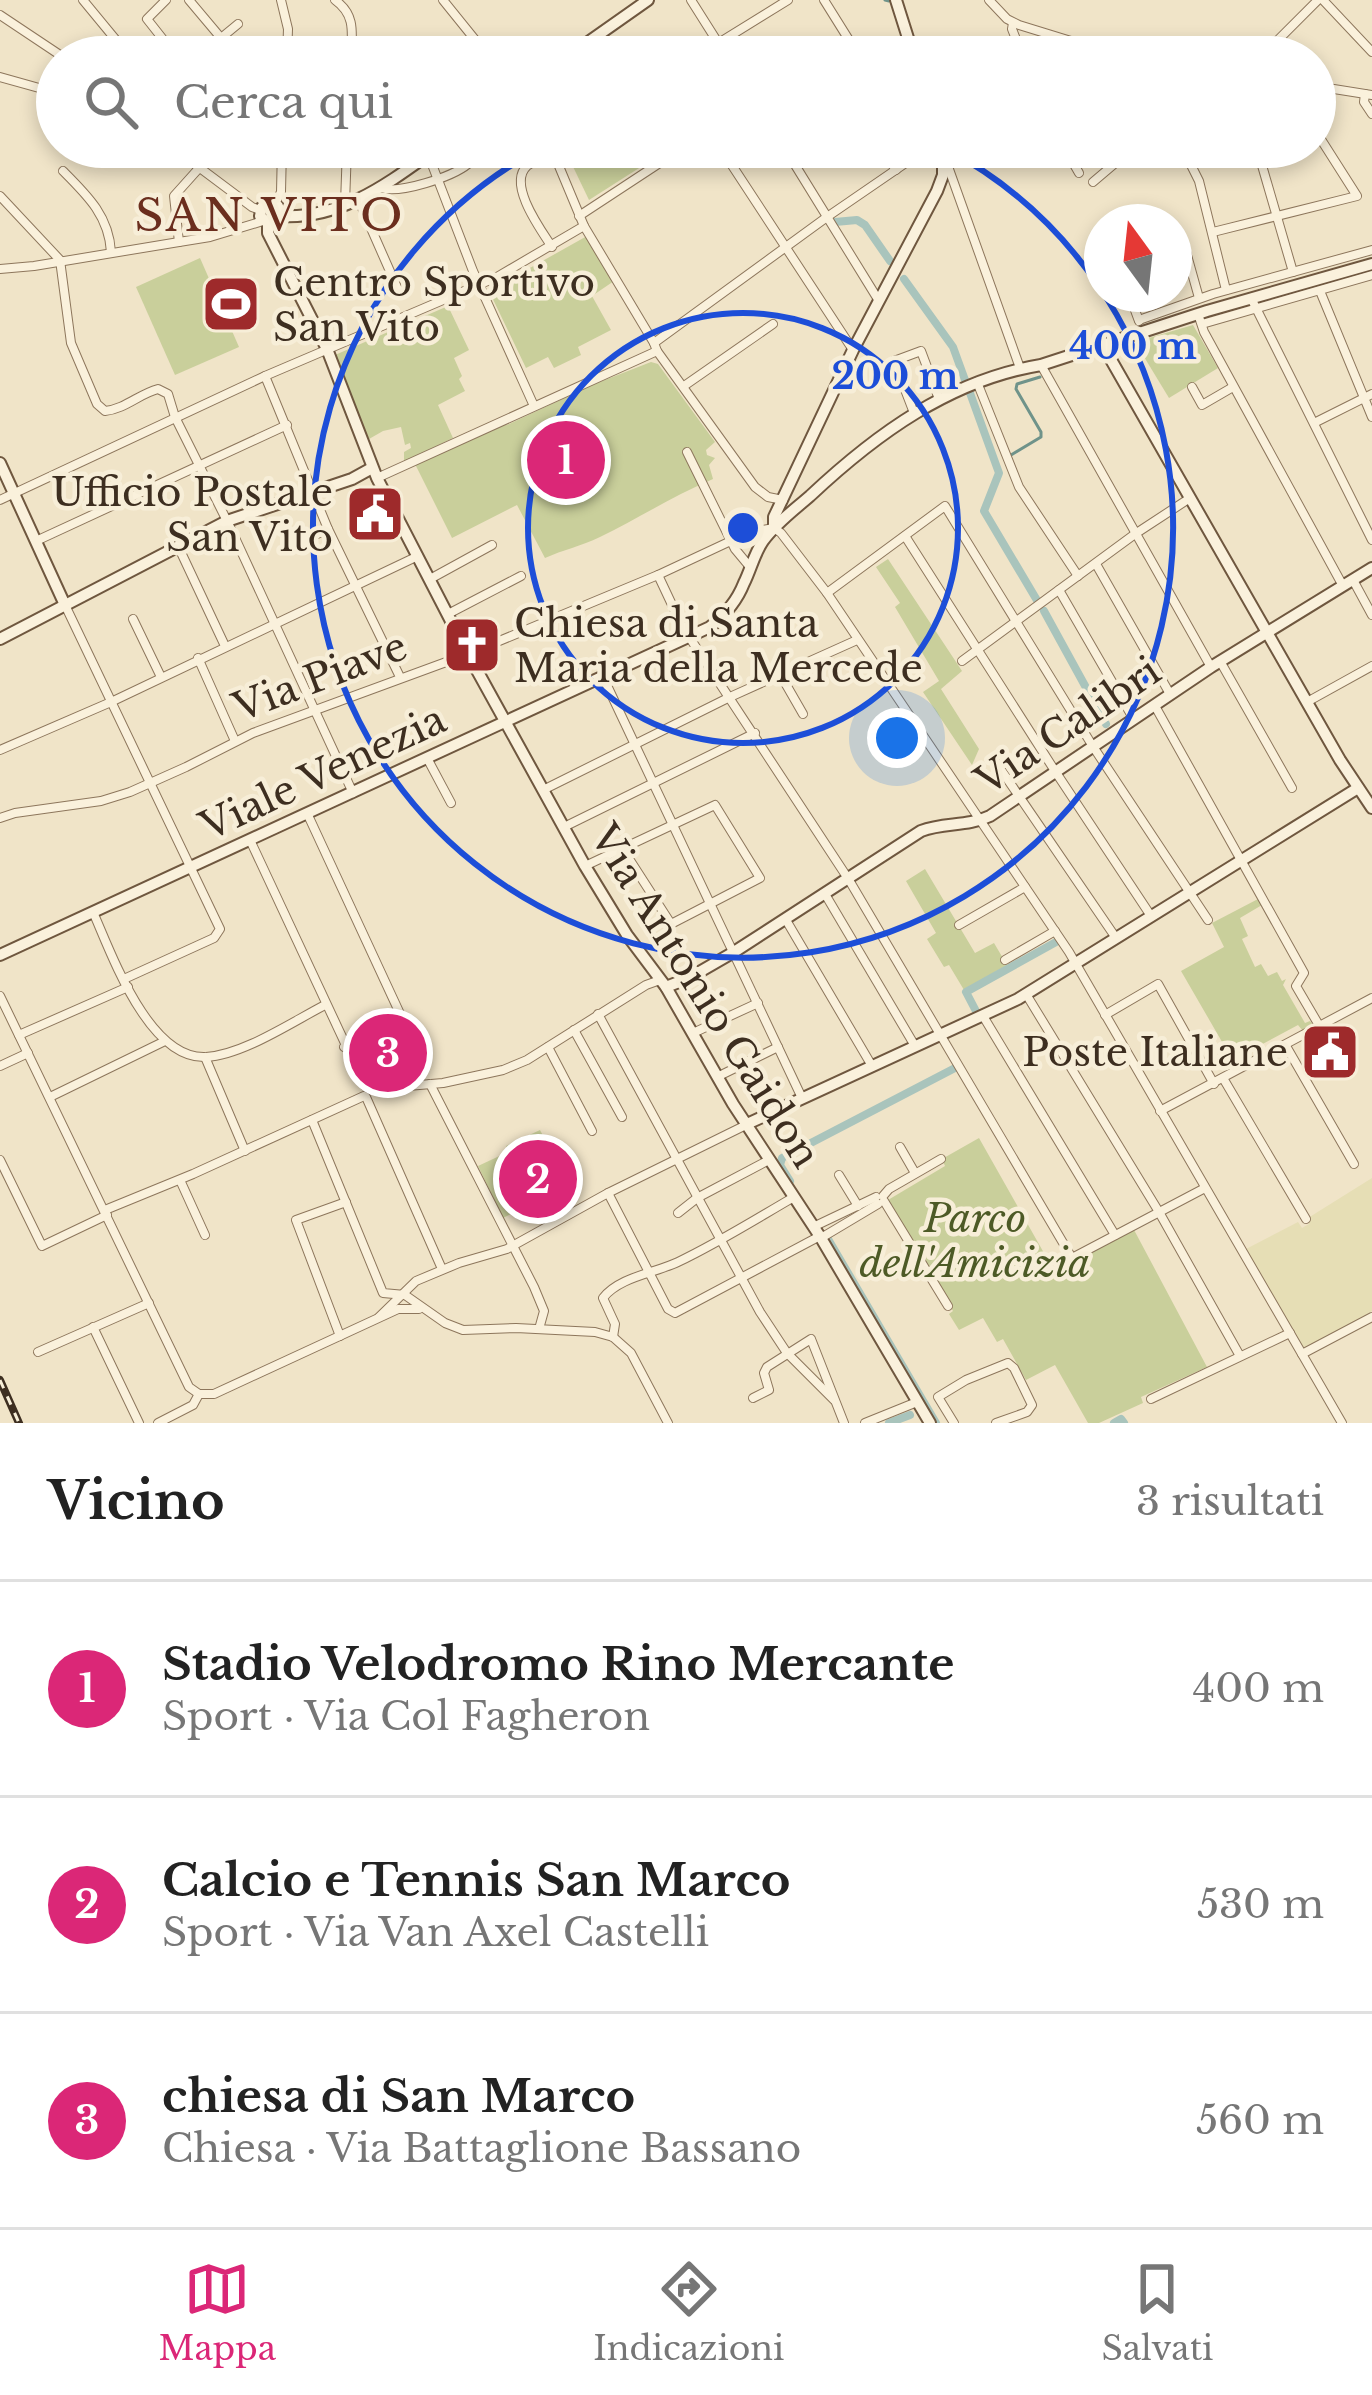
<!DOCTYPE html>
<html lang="it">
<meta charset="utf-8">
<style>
:root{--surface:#fff;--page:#f2f2f2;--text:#222;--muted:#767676;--line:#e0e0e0;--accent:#db2777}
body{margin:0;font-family:"Libre Baskerville",serif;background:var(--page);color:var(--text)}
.compass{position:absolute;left:1084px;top:204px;width:108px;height:108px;border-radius:50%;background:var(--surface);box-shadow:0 6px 18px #0003;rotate:345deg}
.you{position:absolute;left:897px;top:738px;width:42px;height:42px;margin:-30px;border:9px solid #fff;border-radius:50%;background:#1a73e8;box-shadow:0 0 0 18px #1a73e833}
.badge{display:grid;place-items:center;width:78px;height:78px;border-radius:50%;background:var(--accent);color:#fff;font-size:39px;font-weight:700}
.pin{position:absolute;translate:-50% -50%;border:6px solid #fff;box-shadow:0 3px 12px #0006}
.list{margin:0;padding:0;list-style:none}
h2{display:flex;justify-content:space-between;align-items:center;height:156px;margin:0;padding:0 48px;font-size:51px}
h2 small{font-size:39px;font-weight:400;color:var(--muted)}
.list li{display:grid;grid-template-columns:78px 1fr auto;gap:36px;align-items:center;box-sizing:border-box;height:216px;padding:0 48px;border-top:3px solid var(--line)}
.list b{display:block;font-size:45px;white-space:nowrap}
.list p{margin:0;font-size:39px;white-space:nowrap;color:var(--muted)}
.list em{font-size:39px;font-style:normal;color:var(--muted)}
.icon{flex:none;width:66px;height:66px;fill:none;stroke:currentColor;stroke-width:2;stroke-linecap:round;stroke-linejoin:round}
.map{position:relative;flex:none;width:1372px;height:1423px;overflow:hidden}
.search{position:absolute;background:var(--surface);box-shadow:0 6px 18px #0003;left:36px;right:36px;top:36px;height:132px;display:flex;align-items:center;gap:30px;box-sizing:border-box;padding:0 42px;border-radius:66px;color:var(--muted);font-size:45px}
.sheet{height:804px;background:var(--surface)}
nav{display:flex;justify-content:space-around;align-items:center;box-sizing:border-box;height:168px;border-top:3px solid var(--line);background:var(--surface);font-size:33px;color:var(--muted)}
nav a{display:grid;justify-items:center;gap:6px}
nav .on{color:var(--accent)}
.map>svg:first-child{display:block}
.farmland{fill:#e6deb5}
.green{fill:#c9cf9b}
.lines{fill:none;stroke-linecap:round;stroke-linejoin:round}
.stream{stroke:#6f938a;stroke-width:3}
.canal{stroke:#a9c4bc;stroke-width:8}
.street-casing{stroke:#8d765c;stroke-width:10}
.secondary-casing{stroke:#6f573f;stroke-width:14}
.street{stroke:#faf1dc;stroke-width:8}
.secondary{stroke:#faf1dc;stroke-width:10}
.rail-casing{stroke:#3d2e20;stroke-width:8}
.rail{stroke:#f7eed8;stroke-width:3;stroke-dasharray:9;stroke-linecap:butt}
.ring{fill:none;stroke:#1d4ed8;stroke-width:6}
.labels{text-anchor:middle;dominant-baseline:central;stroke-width:9;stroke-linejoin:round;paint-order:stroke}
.poi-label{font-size:39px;fill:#3d2e20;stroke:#f7eed8;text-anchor:start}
.street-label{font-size:39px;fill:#3d2e20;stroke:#f7eed8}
.park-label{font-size:39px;font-style:italic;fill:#4d5a26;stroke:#f7eed8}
.quarter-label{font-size:45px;letter-spacing:3px;fill:#6b2e1e;stroke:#f7eed8}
.centre{fill:#1d4ed8;stroke:#f7eed8;stroke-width:6}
.ring-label{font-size:36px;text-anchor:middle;font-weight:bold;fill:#1d4ed8;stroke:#f7eed8;stroke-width:9;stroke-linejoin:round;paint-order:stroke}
</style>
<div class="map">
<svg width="1372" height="1423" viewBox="0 0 1372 1423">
<rect width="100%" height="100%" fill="#f0e4c8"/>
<!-- farmland -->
<polygon class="farmland" points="1372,1178 1372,1311 1305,1350 1246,1249 1298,1222 1302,1228 1309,1224 1308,1218"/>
<!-- green -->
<g class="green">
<polygon points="570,147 672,147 589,200 565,150"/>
<polygon points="587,236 614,281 592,296 611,330 578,347 581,355 554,368 548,357 526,368 489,291"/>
<polygon points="200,258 239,347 175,375 136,287"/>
<polygon points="448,306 469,350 454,358 462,376 459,379 465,391 438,405 453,438 404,462 404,452 411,448 410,443 405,445 401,427 383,431 369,439 335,355"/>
<polygon points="1193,325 1218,368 1169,398 1135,342"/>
<path d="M651,362L658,364L715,442L706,450L707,455L715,458L709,465L713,479C673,496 639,518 600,537C581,546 563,550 545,558L517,505L452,538L414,462L498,426L507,425L592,385Z"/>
<polygon points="888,559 962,671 941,689 979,749 972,765 923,692 939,681 895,607 900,603 876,567"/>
<polygon points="925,869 975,953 994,943 1007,965 964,990 949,965 944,967 927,939 936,933 906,881"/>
<polygon points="1258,899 1262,905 1240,918 1248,936 1242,939 1255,967 1261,964 1268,976 1277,972 1282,981 1286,979 1283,985 1305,1023 1310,1021 1313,1025 1303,1031 1298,1025 1240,1056 1242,1063 1236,1066 1181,971 1224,947 1212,923"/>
<polygon points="540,1130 558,1164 524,1182 534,1202 503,1218 478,1166 508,1152 506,1146"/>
<polygon points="979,1138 1053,1269 1133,1228 1207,1367 1141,1397 1143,1403 1099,1423 1088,1423 1055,1365 1026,1380 1003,1339 997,1342 983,1318 959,1330 949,1314 953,1311 888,1200 945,1166 942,1159"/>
</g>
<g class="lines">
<!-- stream -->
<g class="stream">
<polyline points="885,0 889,1"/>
<polyline points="1106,45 1166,56"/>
<polyline points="1011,455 1041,437 1041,432 1016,389 1017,384 1040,377"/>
</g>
<!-- canal -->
<g class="canal">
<polyline points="835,222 857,220 865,225 890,261"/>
<polyline points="904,279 953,347 965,380"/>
<polyline points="970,393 999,473 984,511 1038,602"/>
<polyline points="1044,611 1106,724"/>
<polyline points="977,1013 966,992 1056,942"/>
<polyline points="790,1181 780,1165 782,1158 955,1068"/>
<polyline points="828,1239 936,1423"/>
<polyline points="889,1423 910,1415"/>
<polyline points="1114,1423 1121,1419 1124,1423"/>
</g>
<!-- street casing -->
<g class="street-casing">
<g id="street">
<polyline points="83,0 130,57"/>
<polyline points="166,0 147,19 177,57"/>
<polyline points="189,0 221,38"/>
<polyline points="281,0 288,29 287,57"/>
<path d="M335,0C356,15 352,33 351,57"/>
<polyline points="443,0 489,57"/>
<polyline points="691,0 727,57"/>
<polyline points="824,0 854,48"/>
<polyline points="989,0 1007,19 1019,25 1084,45 1146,57"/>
<polyline points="1323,0 1372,52"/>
<polyline points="0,15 63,57"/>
<polyline points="1013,23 1012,29 1023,57"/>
<polyline points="227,46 221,38 238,24"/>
<polyline points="696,57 788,0"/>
<polyline points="831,57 854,48 910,44"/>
<polyline points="1070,57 1084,45"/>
<polyline points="1261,57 1318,0"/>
<polyline points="0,77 57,93"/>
<polyline points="1315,86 1372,95"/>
<polyline points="1365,94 1364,102 1372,114"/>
<polyline points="172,147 252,207 260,210"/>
<polyline points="551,147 584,226 654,343 657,351 755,487 768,497 783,500"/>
<polyline points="720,147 853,350"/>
<polyline points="784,147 879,301"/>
<polyline points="880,147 896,170"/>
<polyline points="1064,147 1079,173"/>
<polyline points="1182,147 1199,181 1226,290"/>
<polyline points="1254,147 1261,162 1293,272"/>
<polyline points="428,154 473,271 534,406"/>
<polyline points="945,158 1020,368"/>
<path d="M63,171C87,195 109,216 111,252"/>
<polyline points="1093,182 1126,154 1144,147"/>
<path d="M381,188C400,194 452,177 468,164C475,159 476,155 479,147"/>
<path d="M0,196L60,260L71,343L97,404L105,411C125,409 139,394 158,389L168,394L175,417L230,527L353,793"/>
<polyline points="359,201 400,294"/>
<polyline points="275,204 281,192 282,147"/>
<polyline points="345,204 347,147"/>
<polyline points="579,216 684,147"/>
<polyline points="1213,232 1357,196 1315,130"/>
<polyline points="179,242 174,196 200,167"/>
<path d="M552,247C541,230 507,184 527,166C533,161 546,157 554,153"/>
<polyline points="1174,251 1185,248 1199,298"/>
<polyline points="0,269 34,266 179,242 210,237 263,221"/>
<polyline points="1320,291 1372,417"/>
<polyline points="1129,294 1139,321"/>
<polyline points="1251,298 1372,540"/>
<polyline points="1198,314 1204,332 1343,586"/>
<polyline points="1139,320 1213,294 1372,250"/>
<polyline points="1202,324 1372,275"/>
<polyline points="654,343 827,217 929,147"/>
<polyline points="1041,365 1211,667"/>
<polyline points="265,376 328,529 400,677"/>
<polyline points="977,382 1019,487 1078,576"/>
<polyline points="684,386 773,324"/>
<polyline points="1192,387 1202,405 1233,387"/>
<polyline points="914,413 894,361 921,351 939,399"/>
<polyline points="1314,423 1372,394"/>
<polyline points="687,452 735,549 750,567"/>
<polyline points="377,478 657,351"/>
<polyline points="0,500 265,376 497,277 584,226"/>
<polyline points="905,536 1055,771 1151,916"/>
<polyline points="36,541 287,425"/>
<polyline points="178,546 225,646"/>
<polyline points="287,548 328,529"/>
<polyline points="1096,564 1170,694"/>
<polyline points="658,575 682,626 849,880 1072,1258 1205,1188"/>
<polyline points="430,579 492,545"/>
<polyline points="1353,580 1372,615"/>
<polyline points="1059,590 1133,718"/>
<polyline points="827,593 945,506 1092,745 1208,920"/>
<polyline points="65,605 220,929 214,938 124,979"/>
<polyline points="448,614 521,576"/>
<polyline points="133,619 161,677"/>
<polyline points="198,658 235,741"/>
<polyline points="962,661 1135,534 1190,498"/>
<polyline points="1220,661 1292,788"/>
<polyline points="780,674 803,714"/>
<polyline points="603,677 802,1098"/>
<polyline points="1307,702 1372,666"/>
<polyline points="1155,706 1304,973 1296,986 1320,1027"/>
<polyline points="0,750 111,702 418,556"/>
<polyline points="427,758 451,803"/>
<polyline points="995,761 1116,938"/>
<polyline points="543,790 730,697 857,640"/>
<polyline points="307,813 402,1018 344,1047"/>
<polyline points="0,818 15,813 101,801 130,792 186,767 253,733 468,654 658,575 750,532 774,528 781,533 827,593 1069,952 1342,1423"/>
<polyline points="564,827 755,733"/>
<polyline points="250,840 365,1086"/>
<polyline points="585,866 715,805 760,878 671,924 622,848"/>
<polyline points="825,894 915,1046"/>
<path d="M93,912C112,955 149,1060 206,1057C243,1055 292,1022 325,1005"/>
<polyline points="786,920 872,1066"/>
<polyline points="959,925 1025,887"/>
<polyline points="1005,960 1055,931"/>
<polyline points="1026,994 1159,1212 1240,1356"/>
<polyline points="0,996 189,1387 199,1394"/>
<polyline points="598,1014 760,1312 787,1353 834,1400"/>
<polyline points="1105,1015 1158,984 1214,1084"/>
<polyline points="983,1016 1115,1235"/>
<polyline points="574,1030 622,1117"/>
<polyline points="693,1033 758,1003"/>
<polyline points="19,1035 128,987"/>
<polyline points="1286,1046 1354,1164"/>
<polyline points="548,1047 592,1131"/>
<polyline points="205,1057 245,1151"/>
<polyline points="0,1066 28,1053"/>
<polyline points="717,1077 778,1047"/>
<polyline points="1223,1078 1306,1219"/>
<polyline points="430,1084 534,1287 544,1311 539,1329"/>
<polyline points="372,1089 443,1083 503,1070 527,1060 646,985 660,980"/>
<polyline points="50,1097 165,1041"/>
<polyline points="366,1097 442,1269"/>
<polyline points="1160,1111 1372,998"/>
<polyline points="312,1120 383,1293 405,1295 445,1323 463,1330 516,1328 595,1332 613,1337 631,1353 668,1423"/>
<polyline points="900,1147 915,1173"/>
<polyline points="0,1160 42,1246 107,1215"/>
<polyline points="839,1175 858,1206"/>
<polyline points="180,1180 205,1235"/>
<polyline points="608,1193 668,1309 675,1313 820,1236"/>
<polyline points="883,1196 889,1189 941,1159"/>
<polyline points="884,1201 948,1306"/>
<polyline points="105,1210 193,1174 364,1096"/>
<polyline points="678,1213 697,1198 769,1160"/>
<polyline points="813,1227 876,1197"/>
<polyline points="821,1238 878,1204"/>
<polyline points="379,1317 416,1281 459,1263 507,1249 608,1193 746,1125"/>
<polyline points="93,1327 139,1423"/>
<polyline points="340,1336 296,1220 346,1202"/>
<path d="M613,1337L615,1324L603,1298C619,1277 655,1273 678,1262C718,1243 756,1219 794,1197"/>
<polyline points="38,1352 149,1303"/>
<polyline points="1302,1354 1372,1317"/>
<polyline points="199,1394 214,1394 398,1309 419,1309"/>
<polyline points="753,1398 769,1390 764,1373 767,1367 811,1339 844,1423"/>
<polyline points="1151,1399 1290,1333"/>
<polyline points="158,1423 193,1405 199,1394"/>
<polyline points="865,1423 917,1402"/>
<polyline points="954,1423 938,1397 966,1380 1008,1363 1014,1368 1032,1405 1027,1412 996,1423"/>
</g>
</g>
<!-- secondary casing -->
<g class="secondary-casing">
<g id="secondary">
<polyline points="896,0 914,57"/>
<polyline points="567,57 648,0"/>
<path d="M280,216C343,220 391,181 439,147"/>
<polyline points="268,223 274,223 280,216 278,206 272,203 262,207 260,216 268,223 268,233 327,349 377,478 468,654 585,866 627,935 666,987 733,1104 821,1238 930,1423"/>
<polyline points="1102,344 1340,760 1372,808"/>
<polyline points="0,463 65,605"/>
<polyline points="774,528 774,517 853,350 937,191 943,175 943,147"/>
<polyline points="0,639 227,521 352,479 372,468"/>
<path d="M0,955L710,627C725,615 737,601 744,583C751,569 754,554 763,541C776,523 794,510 810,496C876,434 950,380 1041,365L1207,311L1372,264"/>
<path d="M666,987L689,978L734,952L921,831C944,822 967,827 990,816L1211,667L1372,568"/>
<polyline points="747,1124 1018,999 1358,788"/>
</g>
</g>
<!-- street -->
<use href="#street" class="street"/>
<!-- secondary -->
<use href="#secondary" class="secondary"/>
<!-- rail casing -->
<g class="rail-casing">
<polyline id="rail" points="0,1380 19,1423"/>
</g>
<!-- rail -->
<use href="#rail" class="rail"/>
</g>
<!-- distance rings -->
<g class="ring">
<circle cx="743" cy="528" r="215"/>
<path d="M945 148A430 430 0 0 1 1102 291M1106 297A430 430 0 1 1 541 148"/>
</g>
<!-- icons -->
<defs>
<g id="stadium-square" transform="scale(3)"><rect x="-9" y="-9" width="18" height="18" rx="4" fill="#9e2a2b" stroke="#f7eed8"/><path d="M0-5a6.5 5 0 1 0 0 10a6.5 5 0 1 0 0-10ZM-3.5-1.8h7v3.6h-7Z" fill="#fff"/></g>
<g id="civic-square" transform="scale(3)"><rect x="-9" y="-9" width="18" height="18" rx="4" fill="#9e2a2b" stroke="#f7eed8"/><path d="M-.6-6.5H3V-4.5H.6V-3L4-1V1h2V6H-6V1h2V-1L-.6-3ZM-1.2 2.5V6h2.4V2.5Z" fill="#fff"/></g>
<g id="church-square" transform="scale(3)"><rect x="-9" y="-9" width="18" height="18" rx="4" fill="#9e2a2b" stroke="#f7eed8"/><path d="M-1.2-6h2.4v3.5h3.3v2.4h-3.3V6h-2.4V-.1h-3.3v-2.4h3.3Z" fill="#fff"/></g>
</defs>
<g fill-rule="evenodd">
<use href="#stadium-square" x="231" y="304"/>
<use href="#civic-square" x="375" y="514"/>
<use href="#church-square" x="472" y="645"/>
<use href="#civic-square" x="1330" y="1052"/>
</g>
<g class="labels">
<!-- poi labels -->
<g class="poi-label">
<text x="273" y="282">Centro Sportivo<tspan x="273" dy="45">San Vito</tspan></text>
<text x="333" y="492" text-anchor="end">Ufficio Postale<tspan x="333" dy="45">San Vito</tspan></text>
<text x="514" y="623">Chiesa di Santa<tspan x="514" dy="45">Maria della Mercede</tspan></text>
<text x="1288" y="1052" text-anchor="end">Poste Italiane</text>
</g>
<!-- street labels -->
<g class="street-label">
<text transform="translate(320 677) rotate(-21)">Via Piave</text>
<text transform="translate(1068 726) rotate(-34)">Via Calibri</text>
<text transform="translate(323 773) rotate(-25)">Viale Venezia</text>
<text transform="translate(705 996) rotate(58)">Via Antonio Gaidon</text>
</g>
<!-- park labels -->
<g class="park-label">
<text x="975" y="1218">Parco<tspan x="975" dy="45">dell'Amicizia</tspan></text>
</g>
<!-- quarter labels -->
<g class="quarter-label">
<text x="270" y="215">SAN VITO</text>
</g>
</g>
<circle cx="743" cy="528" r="18" class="centre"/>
<g class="ring-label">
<text x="1133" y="359">400 m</text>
<text x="895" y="389">200 m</text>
</g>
</svg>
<svg class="compass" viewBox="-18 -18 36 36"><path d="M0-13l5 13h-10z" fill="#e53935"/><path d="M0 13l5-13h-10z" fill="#767676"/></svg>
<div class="you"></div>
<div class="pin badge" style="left:566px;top:460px">1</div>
<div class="pin badge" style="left:538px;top:1179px">2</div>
<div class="pin badge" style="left:388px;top:1053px">3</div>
<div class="search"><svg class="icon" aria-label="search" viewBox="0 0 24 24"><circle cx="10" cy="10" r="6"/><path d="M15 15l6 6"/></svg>Cerca qui</div>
</div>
<section class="sheet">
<h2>Vicino<small>3 risultati</small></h2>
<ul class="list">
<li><span class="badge">1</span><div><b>Stadio Velodromo Rino Mercante</b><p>Sport · Via Col Fagheron</p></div><em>400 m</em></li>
<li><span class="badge">2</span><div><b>Calcio e Tennis San Marco</b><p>Sport · Via Van Axel Castelli</p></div><em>530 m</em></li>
<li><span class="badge">3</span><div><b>chiesa di San Marco</b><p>Chiesa · Via Battaglione Bassano</p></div><em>560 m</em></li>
</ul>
</section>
<nav>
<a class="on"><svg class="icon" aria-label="map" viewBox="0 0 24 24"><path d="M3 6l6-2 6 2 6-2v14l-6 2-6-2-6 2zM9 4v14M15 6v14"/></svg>Mappa</a>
<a><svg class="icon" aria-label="directions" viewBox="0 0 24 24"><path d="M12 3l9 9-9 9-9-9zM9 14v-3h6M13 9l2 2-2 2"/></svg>Indicazioni</a>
<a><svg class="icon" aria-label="saved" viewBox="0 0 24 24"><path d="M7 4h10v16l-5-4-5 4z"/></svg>Salvati</a>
</nav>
